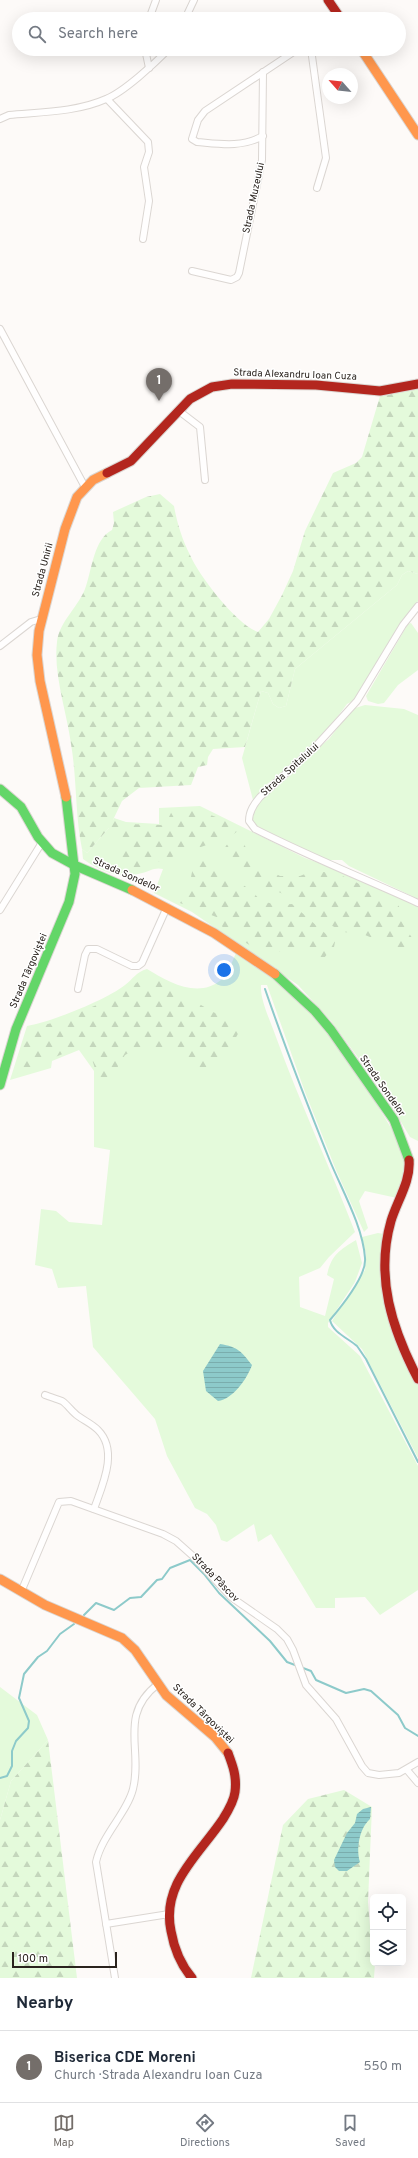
<!DOCTYPE html>
<meta charset="utf-8">
<style>
:root{--surface:#fff;--page:#f6f6f7;--text:#1f2937;--muted:#747a83;--line:#e0e1e3;--accent:#746e6a}
body{margin:0;font-family:Overpass,sans-serif;background:var(--page);color:var(--text)}
.controls{position:absolute;right:12px;bottom:12px;display:grid;overflow:hidden;border-radius:6px;box-shadow:0 4px 16px #0002}
.controls button{width:36px;height:36px;display:grid;place-items:center;padding:0;border:0;border-bottom:1px solid var(--line);background:var(--surface);color:var(--text);font:20px sans-serif}
.compass{position:absolute;left:322px;top:68px;width:36px;height:36px;border-radius:50%;background:var(--surface);box-shadow:0 4px 16px #0002;rotate:297deg}
.scale{position:absolute;left:12px;bottom:10px;width:105px;box-sizing:border-box;padding-left:4px;border:2px solid #2a231e;border-top:0;font-size:11px;line-height:14px;white-space:nowrap;color:#2a231e;-webkit-text-stroke:3px #fff;paint-order:stroke}
.you{position:absolute;left:224px;top:970px;width:14px;height:14px;margin:-10px;border:3px solid #fff;border-radius:50%;background:#1a73e8;box-shadow:0 0 0 6px #1a73e833}
.badge{display:grid;place-items:center;width:26px;height:26px;border-radius:50%;background:var(--accent);color:#fff;font-size:13px;font-weight:700}
.pin{position:absolute;translate:-50% -33px;filter:drop-shadow(0 1px 2px #0008)}
.pin::after{content:'';position:absolute;top:21px;width:14px;height:12px;background:inherit;clip-path:polygon(0 0,100% 0,50% 100%)}
.list{margin:0;padding:0;list-style:none}
h2{display:flex;justify-content:space-between;align-items:center;height:52px;margin:0;padding:0 16px;font-size:17px}
h2 small{font-size:13px;font-weight:400;color:var(--muted)}
.list li{display:grid;grid-template-columns:26px 1fr auto;gap:12px;align-items:center;box-sizing:border-box;height:72px;padding:0 16px;border-top:1px solid var(--line)}
.list b{display:block;font-size:15px;white-space:nowrap}
.list p{margin:0;font-size:13px;white-space:nowrap;color:var(--muted)}
.list em{font-size:13px;font-style:normal;color:var(--muted)}
.icon{flex:none;width:22px;height:22px;fill:none;stroke:currentColor;stroke-width:2;stroke-linecap:round;stroke-linejoin:round}
.map{position:relative;flex:none;width:418px;height:1978px;overflow:hidden}
.search{position:absolute;background:var(--surface);box-shadow:0 4px 16px #0002;left:12px;right:12px;top:12px;height:44px;display:flex;align-items:center;gap:10px;box-sizing:border-box;padding:0 14px;border-radius:22px;color:var(--muted);font-size:15px}
.sheet{height:124px;background:var(--surface)}
nav{display:flex;justify-content:space-around;align-items:center;box-sizing:border-box;height:56px;border-top:1px solid var(--line);background:var(--surface);font-size:11px;color:var(--muted)}
nav a{display:grid;justify-items:center;gap:2px}
nav .on{color:var(--accent)}
.map>svg:first-child{display:block}
.grass{fill:#e4fadb}
.forest{fill:url(#forest-firs)}
.water{fill:url(#water-rules)}
.lines{fill:none;stroke-linecap:round;stroke-linejoin:round}
.stream{stroke:#8dcaca;stroke-width:2}
.street-casing{stroke:#dbd6d2;stroke-width:8}
.fast-casing{stroke:#dbd6d2;stroke-width:11}
.slow-casing{stroke:#dbd6d2;stroke-width:11}
.jam-casing{stroke:#dbd6d2;stroke-width:11}
.street{stroke:#fffefe;stroke-width:6}
.fast{stroke:#63d668;stroke-width:9}
.slow{stroke:#ff974d;stroke-width:9}
.jam{stroke:#b3261e;stroke-width:9}
.labels{text-anchor:middle;dominant-baseline:central;stroke-width:3;stroke-linejoin:round;paint-order:stroke}
.street-label{font-size:10px;fill:#2a231e;stroke:#fff}
</style>
<div class="map">
<svg width="418" height="1978" viewBox="0 0 418 1978">
<defs>
<pattern id="forest-firs" width="22" height="20" patternUnits="userSpaceOnUse"><rect width="22" height="20" fill="#e4fadb"/><path d="M5 1l3.5 6h-7zM16 11l3.5 6h-7z" fill="#c4d6bc"/></pattern>
<pattern id="water-rules" width="6" height="5" patternUnits="userSpaceOnUse"><rect width="6" height="5" fill="#8dcaca"/><path d="M0 2.5h6" fill="none" stroke="#7aadad"/></pattern>
</defs>
<rect width="100%" height="100%" fill="#fdfaf8"/>
<!-- grass -->
<g class="grass">
<polygon points="408,571 418,574 418,601 399,627 355,700 347,704 321,739 296,759 286,770 267,784 253,800 242,758 261,691 268,693 273,704 279,708 286,706 295,669 397,585 402,575"/>
<polygon points="411,623 418,633 418,670 398,685 384,703 378,704 368,701 366,696 408,624"/>
<polygon points="365,705 404,709 418,715 418,899 349,866 342,860 323,860 259,829 252,820 252,814 259,800 292,774 301,762 329,739 352,709"/>
<path d="M200,806L305,858L352,875L418,905V1141L410,1137L382,1090L331,1021L298,985L192,912L154,893L163,869C154,867 150,871 142,873C120,879 101,872 83,859L82,849L87,853L109,828L114,818L126,822L159,824V808Z"/>
<path d="M236,953L261,968L284,986L325,1026L368,1090L402,1146L406,1169L397,1198L365,1191L359,1201L368,1228L364,1232L336,1170L305,1092L267,985H261C260,1001 271,1022 276,1037C300,1103 330,1167 355,1232L329,1257L320,1268L299,1277L300,1307L325,1316L334,1279L327,1275C331,1256 339,1250 356,1240L362,1263L355,1282L328,1323V1327L360,1356L418,1466V1590L380,1615L365,1597L335,1598V1608H316L271,1534L258,1542L254,1524L227,1542L221,1540L216,1525L207,1514L195,1508L167,1456L155,1419L93,1347L86,1286L58,1288L52,1269L35,1265L41,1209L56,1211L69,1222L102,1225L110,1150L94,1147V1071L79,1050L52,1061L51,1068L10,1080L27,1026C51,1022 106,1000 125,985C133,979 136,972 147,969C168,982 198,999 221,980C229,974 232,961 236,953Z"/>
<polygon points="378,1233 384,1234 381,1289 418,1381 418,1458 362,1349 332,1321 365,1270 366,1254 362,1237"/>
<polygon points="0,1687 37,1715 48,1740 11,1781 0,1820"/>
</g>
<!-- forest -->
<g class="forest">
<path d="M418,389V574L408,571L402,575L397,585L295,669L286,706L279,708L273,704L268,693L261,691L245,747L213,749L208,757L207,765L198,767L191,785L139,788L122,801L113,820L126,824L161,825L168,819L172,811C200,807 214,817 239,827V830L230,837L125,873L121,870L120,832L109,828L87,853L82,849C75,815 77,779 71,744C67,713 53,674 57,642C59,621 80,606 86,586C92,569 94,539 112,530L114,523L113,512L146,497L160,494L174,506C177,523 182,539 190,555C199,576 237,625 258,632L269,619L282,595L293,571L305,531L333,473L356,463L362,457L380,396Z"/>
<path d="M242,840L253,862L280,876H300L312,871L335,873L352,880L399,906L400,919L414,941L407,952L400,954L387,944L365,935L344,932L319,919L305,906L281,893L245,879L224,851C226,841 233,841 242,840Z"/>
<path d="M200,856L208,857L224,872L252,891L261,901L278,905L292,904L335,942L334,947L322,960C297,947 297,940 270,957L241,940L242,934L239,928L223,927L218,924L219,918L180,903L189,887L194,862Z"/>
<path d="M153,977L213,1012L239,1023L240,1030L227,1054L201,1070L181,1060L171,1048C159,1052 155,1051 144,1045L125,1055L114,1073L97,1083C96,1070 93,1052 79,1047L53,1058L36,1069L18,1074C16,1061 25,1037 33,1028L59,1021L120,995L143,978Z"/>
<polygon points="48,1740 77,1978 0,1978 0,1820 11,1781"/>
<polygon points="344,1790 372,1807 368,1902 373,1963 375,1963 374,1978 251,1978 283,1825 308,1799"/>
</g>
<!-- water -->
<g class="water">
<path d="M220,1344C238,1347 241,1351 252,1365C247,1379 233,1399 218,1401L206,1391L203,1371Z"/>
<path d="M371,1807L370,1819C359,1829 356,1849 360,1862L347,1871H339L335,1867L334,1860L347,1833L355,1823L357,1814L363,1809Z"/>
</g>
<g class="lines">
<!-- stream -->
<g class="stream">
<path d="M265,989C285,1047 307,1104 330,1161C342,1190 363,1227 365,1258C367,1276 341,1307 330,1320C333,1333 348,1338 357,1346C360,1350 363,1355 366,1359L418,1462"/>
<polyline points="84,1615 96,1603 114,1610 130,1598 141,1597 157,1580 162,1579 170,1568 190,1560 204,1574 219,1593 270,1641 287,1662 311,1671 316,1680 346,1693 364,1689 371,1691 398,1715 405,1728 418,1736"/>
<polyline points="0,1778 7,1776 12,1766 12,1751 16,1741 28,1728 29,1721 19,1698 24,1674 38,1657 47,1651 60,1634 74,1624"/>
</g>
<!-- street casing -->
<g class="street-casing">
<g id="street">
<polyline points="149,19 156,0"/>
<polyline points="185,19 194,0"/>
<polyline points="145,49 149,68"/>
<polyline points="311,49 326,158 317,188"/>
<polyline points="107,99 148,142 149,152 144,167 149,201 143,239"/>
<path d="M0,119L9,115C41,112 77,112 106,99C124,92 155,63 169,49"/>
<path d="M263,136C241,148 220,144 197,142L192,139L198,120L205,111L298,49"/>
<polyline points="192,271 231,280 237,277 239,273 262,160 263,72"/>
<polyline points="0,329 85,487"/>
<polyline points="179,411 200,427 205,480"/>
<path d="M418,606L403,625L357,701L315,747L260,797C254,804 249,811 249,821L255,829C308,856 363,878 418,903"/>
<polyline points="0,646 31,622 41,619"/>
<polyline points="0,910 41,844"/>
<polyline points="78,989 85,955 88,949 97,949 132,966 138,966 142,963 167,907"/>
<path d="M45,1395C50,1397 57,1399 62,1401C68,1405 72,1412 78,1416C85,1421 92,1424 98,1430C119,1451 102,1486 94,1509"/>
<polyline points="21,1592 59,1502 71,1501 163,1534 176,1541 194,1557 231,1597 277,1629 287,1639 293,1650 306,1685 336,1719 362,1766 368,1773 379,1775 399,1773 418,1762"/>
<polyline points="407,1770 418,1783"/>
<polyline points="106,1924 169,1914"/>
<path d="M115,1978L96,1862C102,1835 127,1813 133,1789C143,1749 118,1715 158,1684"/>
</g>
</g>
<!-- fast casing -->
<g class="fast-casing">
<g id="fast">
<polyline points="0,789 21,807 38,837 52,853 74,865 132,890"/>
<polyline points="275,974 315,1011 331,1030 394,1120 409,1160"/>
<polyline points="0,1085 16,1029 69,902 75,874 66,797"/>
</g>
</g>
<!-- slow casing -->
<g class="slow-casing">
<g id="slow">
<polyline points="361,49 418,135"/>
<polyline points="66,797 40,681 37,655 39,631 65,529 77,497 93,480 107,473"/>
<polyline points="132,890 214,933 275,974"/>
<polyline points="0,1579 45,1605 122,1638 135,1650 166,1695 215,1737 228,1753"/>
</g>
</g>
<!-- jam casing -->
<g class="jam-casing">
<g id="jam">
<polyline points="328,0 341,19"/>
<polyline points="107,473 131,461 190,399 212,387 232,384 316,385 380,391 418,384"/>
<path d="M409,1160C411,1181 397,1201 391,1221C375,1277 392,1329 418,1379"/>
<path d="M192,1978C181,1965 174,1948 171,1931C161,1884 199,1855 223,1819C228,1811 234,1801 235,1792C237,1777 233,1766 228,1753"/>
</g>
</g>
<!-- street -->
<use href="#street" class="street"/>
<!-- fast -->
<use href="#fast" class="fast"/>
<!-- slow -->
<use href="#slow" class="slow"/>
<!-- jam -->
<use href="#jam" class="jam"/>
</g>
<g class="labels">
<!-- street labels -->
<g class="street-label">
<text transform="translate(254 198) rotate(-78)">Strada Muzeului</text>
<text transform="translate(295 375) rotate(2)">Strada Alexandru Ioan Cuza</text>
<text transform="translate(43 570) rotate(-75)">Strada Unirii</text>
<text transform="translate(290 770) rotate(-42)">Strada Spitalului</text>
<text transform="translate(126 875) rotate(24)">Strada Sondelor</text>
<text transform="translate(29 971) rotate(-67)">Strada Târgoviștei</text>
<text transform="translate(382 1086) rotate(55)">Strada Sondelor</text>
<text transform="translate(215 1578) rotate(46)">Strada Pâscov</text>
<text transform="translate(203 1714) rotate(44)">Strada Târgoviștei</text>
</g>
</g>
</svg>
<div class="controls">
<button><svg class="icon" aria-label="locate" viewBox="0 0 24 24"><circle cx="12" cy="12" r="6"/><path d="M12 2v4M12 18v4M2 12h4M18 12h4"/></svg></button>
<button><svg class="icon" aria-label="layers" viewBox="0 0 24 24"><path d="M12 4l9 5-9 5-9-5zM3 14l9 5 9-5"/></svg></button>
</div>
<svg class="compass" viewBox="-18 -18 36 36"><path d="M0-13l5 13h-10z" fill="#e53935"/><path d="M0 13l5-13h-10z" fill="#747a83"/></svg>
<div class="scale">100 m</div>
<div class="you"></div>
<div class="pin badge" style="left:159px;top:401px">1</div>
<div class="search"><svg class="icon" aria-label="search" viewBox="0 0 24 24"><circle cx="10" cy="10" r="6"/><path d="M15 15l6 6"/></svg>Search here</div>
</div>
<section class="sheet">
<h2>Nearby<small></small></h2>
<ul class="list">
<li><span class="badge">1</span><div><b>Biserica CDE Moreni</b><p>Church · Strada Alexandru Ioan Cuza</p></div><em>550 m</em></li>
</ul>
</section>
<nav>
<a class="on"><svg class="icon" aria-label="map" viewBox="0 0 24 24"><path d="M3 6l6-2 6 2 6-2v14l-6 2-6-2-6 2zM9 4v14M15 6v14"/></svg>Map</a>
<a><svg class="icon" aria-label="directions" viewBox="0 0 24 24"><path d="M12 3l9 9-9 9-9-9zM9 14v-3h6M13 9l2 2-2 2"/></svg>Directions</a>
<a><svg class="icon" aria-label="saved" viewBox="0 0 24 24"><path d="M7 4h10v16l-5-4-5 4z"/></svg>Saved</a>
</nav>
